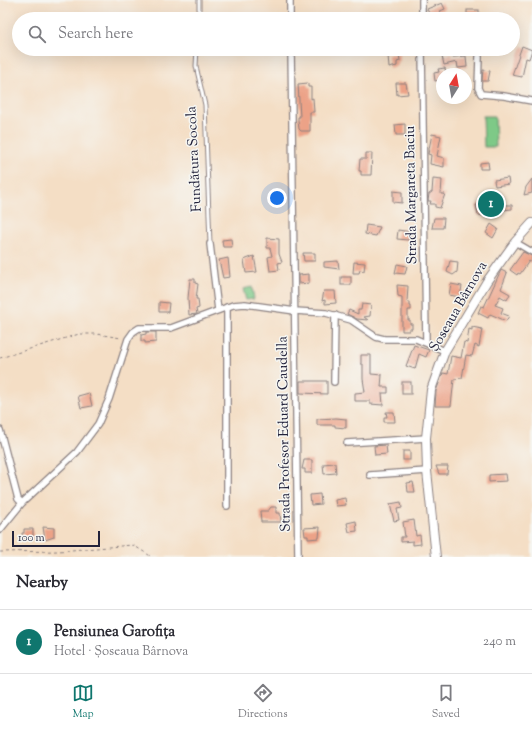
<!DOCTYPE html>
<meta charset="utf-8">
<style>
:root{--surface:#fff;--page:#f7f7f7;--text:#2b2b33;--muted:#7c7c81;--line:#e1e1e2;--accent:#0f766e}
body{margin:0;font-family:"Sorts Mill Goudy",serif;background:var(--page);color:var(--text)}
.compass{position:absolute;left:436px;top:68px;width:36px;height:36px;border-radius:50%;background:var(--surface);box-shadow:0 4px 16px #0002;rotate:11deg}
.scale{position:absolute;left:12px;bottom:10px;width:88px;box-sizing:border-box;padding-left:4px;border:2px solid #22223b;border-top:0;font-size:11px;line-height:14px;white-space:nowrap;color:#22223b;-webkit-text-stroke:3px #f6f6f2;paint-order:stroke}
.you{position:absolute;left:277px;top:198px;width:14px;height:14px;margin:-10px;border:3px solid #fff;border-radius:50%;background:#1a73e8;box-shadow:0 0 0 6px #1a73e833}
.badge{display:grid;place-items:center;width:26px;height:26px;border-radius:50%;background:var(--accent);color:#fff;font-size:13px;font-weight:700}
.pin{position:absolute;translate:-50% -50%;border:2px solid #fff;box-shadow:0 1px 4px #0006}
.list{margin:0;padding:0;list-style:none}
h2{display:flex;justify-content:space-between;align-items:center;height:52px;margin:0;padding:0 16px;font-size:17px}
h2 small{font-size:13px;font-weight:400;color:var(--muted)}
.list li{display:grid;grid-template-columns:26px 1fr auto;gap:12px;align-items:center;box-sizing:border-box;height:64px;padding:0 16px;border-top:1px solid var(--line)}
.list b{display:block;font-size:15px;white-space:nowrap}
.list p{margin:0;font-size:13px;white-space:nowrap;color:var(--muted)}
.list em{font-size:13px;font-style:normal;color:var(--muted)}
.icon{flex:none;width:22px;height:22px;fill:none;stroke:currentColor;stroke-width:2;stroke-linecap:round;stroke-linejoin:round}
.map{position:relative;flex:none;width:532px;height:557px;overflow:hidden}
.search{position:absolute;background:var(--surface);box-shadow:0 4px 16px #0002;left:12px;right:12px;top:12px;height:44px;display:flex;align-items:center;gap:10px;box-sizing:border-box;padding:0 14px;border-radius:22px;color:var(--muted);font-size:15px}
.sheet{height:116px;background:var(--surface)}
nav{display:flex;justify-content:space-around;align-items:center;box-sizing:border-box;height:56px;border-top:1px solid var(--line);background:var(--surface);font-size:11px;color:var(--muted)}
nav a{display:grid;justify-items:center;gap:2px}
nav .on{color:var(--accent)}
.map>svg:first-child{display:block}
.green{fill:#7ec987;stroke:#507661}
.building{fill:#eca287}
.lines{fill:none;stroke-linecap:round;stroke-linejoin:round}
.service-casing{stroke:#8b8080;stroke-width:5}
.minor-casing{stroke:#8b8080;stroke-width:8}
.secondary-casing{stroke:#8b8080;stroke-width:10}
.path{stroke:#8b8080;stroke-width:1;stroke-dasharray:3 3;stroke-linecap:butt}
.service{stroke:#fff;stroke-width:3}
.minor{stroke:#fff;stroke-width:5.5}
.secondary{stroke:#fff;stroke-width:8}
.labels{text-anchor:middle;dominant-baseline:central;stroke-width:3;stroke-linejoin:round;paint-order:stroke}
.street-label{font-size:14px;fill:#22223b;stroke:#f6f6f2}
</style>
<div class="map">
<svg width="532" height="557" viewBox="0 0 532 557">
<rect width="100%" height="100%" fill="#f6f6f2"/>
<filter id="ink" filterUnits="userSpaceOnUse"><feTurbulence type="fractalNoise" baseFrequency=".025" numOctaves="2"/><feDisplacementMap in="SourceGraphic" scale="8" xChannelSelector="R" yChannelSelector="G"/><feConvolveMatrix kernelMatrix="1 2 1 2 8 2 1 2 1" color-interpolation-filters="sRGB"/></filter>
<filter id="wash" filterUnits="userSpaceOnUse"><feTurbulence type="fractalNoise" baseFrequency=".012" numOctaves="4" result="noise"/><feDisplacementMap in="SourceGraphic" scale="16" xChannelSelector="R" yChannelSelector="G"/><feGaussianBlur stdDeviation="0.9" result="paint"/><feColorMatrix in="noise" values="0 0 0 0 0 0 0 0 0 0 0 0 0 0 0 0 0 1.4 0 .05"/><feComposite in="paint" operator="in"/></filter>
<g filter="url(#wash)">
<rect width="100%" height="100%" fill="#f4dec5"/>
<!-- green -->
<g class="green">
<polygon points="483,116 495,116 496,147 484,147"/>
<polygon points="252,287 254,299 246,300 243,289"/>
</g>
<g id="blocks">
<!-- building -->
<g class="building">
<polygon points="442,3 445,9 440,11 441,14 431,18 427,9"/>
<rect x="467" y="10" width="12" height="9"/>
<polygon points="522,46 532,50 529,59 526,58 522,77 512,75"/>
<polygon points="399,53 400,61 397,62 397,66 389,68 388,55"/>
<polygon points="451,54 452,57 466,56 467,67 458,68 457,62 444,65 442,56"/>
<polygon points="445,68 446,74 442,74 442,80 435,81 434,73 439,72 438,69"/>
<polygon points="483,70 490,71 488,81 482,81"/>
<polygon points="308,83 308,87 311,87 311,99 313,98 314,112 310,112 310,131 301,131 299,129 298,121 298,117 300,117 298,84"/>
<polygon points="396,83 406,83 408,94 397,95"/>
<polygon points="405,124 405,135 396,135 395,125"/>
<polygon points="432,134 441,136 437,156 444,158 444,167 430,164 431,155 428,154"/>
<polygon points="366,153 372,153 371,175 361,175 361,171 359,171 360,159 366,159"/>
<polygon points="488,162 489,169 480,169 480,163"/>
<polygon points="508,178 509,184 495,186 494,180"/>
<polygon points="433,179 442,180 441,194 445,194 440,208 435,207 435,204 430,204 431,201 428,201 429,194 432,192"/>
<polygon points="532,179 532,193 524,195 526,187"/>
<polygon points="393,191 402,192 402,203 393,202"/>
<polygon points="489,191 497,191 497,198 502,199 502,205 512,205 512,209 502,210 502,212 490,211 490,216 478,215 476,205 478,205 478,203 483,203 483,199 489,199"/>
<polygon points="434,218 444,218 443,228 432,228"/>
<polygon points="491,224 498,229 493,238 486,233"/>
<polygon points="366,225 380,227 376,236 365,234"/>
<polygon points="398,230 411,232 408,240 397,239"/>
<polygon points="267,238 279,239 279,254 282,262 278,263 279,270 270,271 268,257 272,256 270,248 267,248"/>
<polygon points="231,239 232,247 223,247 222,240"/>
<polygon points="523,252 532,256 532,263 529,261 520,274 518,273 517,275 510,270"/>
<polygon points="303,253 315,253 315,261 304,261"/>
<polygon points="254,256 257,272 246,273 244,260"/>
<polygon points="228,258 230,277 223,278 219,260"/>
<polygon points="338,261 339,269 324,267 324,262"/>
<polygon points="450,261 458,262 457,272 453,275 447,272"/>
<polygon points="354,262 365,263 364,271 360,270 359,273 353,273"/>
<polygon points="397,264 407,266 405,274 395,273"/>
<polygon points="501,270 507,273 501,289 510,294 507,300 500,296 495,305 503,308 501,313 509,316 506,321 490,314 488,318 478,313 481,306 484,307"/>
<polygon points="309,274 309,283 299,284 299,275"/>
<rect x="341" y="277" width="10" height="8"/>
<polygon points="190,279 195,279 195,283 198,284 196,299 198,299 199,308 196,309 197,314 189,315 188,298"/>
<polygon points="451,284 462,286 460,297 449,295"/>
<polygon points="397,285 408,286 407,302 410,302 410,306 411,306 411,310 408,310 408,320 410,320 410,324 412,324 412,329 409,329 409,331 402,331 402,297 398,296"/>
<polygon points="324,291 335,291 336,303 325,304 325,300 322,301"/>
<polygon points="159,302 169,303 168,312 159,312"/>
<polygon points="362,304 371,305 370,316 364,317 368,320 357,319 347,314 349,310 358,314 358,310 361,310"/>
<polygon points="472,327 482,329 479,347 475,345 472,356 466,355 462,378 454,379 451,406 435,406 436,391 443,373 448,374 451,356 461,358 464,342 467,343 469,329 472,330"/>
<polygon points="146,332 156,332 156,342 145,343 145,341 141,341 141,335 146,334"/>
<polygon points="414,345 429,350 426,357 419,354 415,369 406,366"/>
<polygon points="361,355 371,355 371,374 382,375 381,387 388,387 388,393 382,393 383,405 370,404 370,401 355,401 355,393 365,392 363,379 363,364 361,364"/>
<polygon points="300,381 327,381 327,394 300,393"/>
<rect x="402" y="382" width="9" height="12"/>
<polygon points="89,393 92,406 81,408 78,396"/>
<polygon points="386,412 394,412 395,422 384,422 384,417 387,417"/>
<polygon points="336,418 346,419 346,428 335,427 335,425 317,425 317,419"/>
<polygon points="386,445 387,454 375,455 374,446"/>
<rect x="403" y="451" width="7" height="9"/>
<polygon points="304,460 312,460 312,473 305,473 305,469 302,469"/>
<polygon points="335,463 336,473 324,474 323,464"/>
<polygon points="436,466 448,466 447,474 439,474"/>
<polygon points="506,474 507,481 489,482 489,475"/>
<polygon points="413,482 415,492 408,492 407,483"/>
<polygon points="320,494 321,504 311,505 310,495"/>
<polygon points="345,498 346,505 336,506 335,500"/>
<polygon points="401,502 402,508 397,509 399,520 394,521 390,504"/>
<polygon points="271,507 276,507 276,513 280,513 281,522 261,522 260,511 268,511"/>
<polygon points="414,520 416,536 420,535 421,544 413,545 413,541 401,542 401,537 405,537 403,522"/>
<polygon points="356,521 357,531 349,532 347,523"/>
<polygon points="43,527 54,528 54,537 45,540"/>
<polygon points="320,527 319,538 308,539 308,536 305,536 304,528"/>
<polygon points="24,529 33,529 33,539 22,540 22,533 24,533"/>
</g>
</g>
</g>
<g filter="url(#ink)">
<use href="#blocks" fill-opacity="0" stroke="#8b8080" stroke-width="1"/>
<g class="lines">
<!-- service casing -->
<g class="service-casing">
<g id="service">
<polyline points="199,19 199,0"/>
<polyline points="197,49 196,66 205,105 210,244"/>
</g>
</g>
<!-- minor casing -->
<g class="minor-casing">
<g id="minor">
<polyline points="290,0 290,19"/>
<polyline points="422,0 422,19"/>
<polyline points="291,49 298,557"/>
<polyline points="422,49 426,342"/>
<polyline points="479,57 478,88 481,94 504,96 532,101"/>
<polyline points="515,242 532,252"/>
<polyline points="210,244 218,310"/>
<polyline points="227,307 227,506"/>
<polyline points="334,382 335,315"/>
<polyline points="0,430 18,499 22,503"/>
<polyline points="347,443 426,438"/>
<polyline points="370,475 427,471"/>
<polyline points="0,530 22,503 77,452 98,424 109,399 128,339 133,332 139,328 171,328 233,305 245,304 295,311 326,313 351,320 376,337 384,339 416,339 445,351"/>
</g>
</g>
<!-- secondary casing -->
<g class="secondary-casing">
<polyline id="secondary" points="436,557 427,471 426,438 431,390 445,351 487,281 515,242 532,223"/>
</g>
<!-- path -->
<g class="path">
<polyline points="0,358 79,334 97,334 121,338"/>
<polyline points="0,552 59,551 133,545 152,557"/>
</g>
<!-- service -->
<use href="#service" class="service"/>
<!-- minor -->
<use href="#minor" class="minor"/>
<!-- secondary -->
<use href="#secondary" class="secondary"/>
</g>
</g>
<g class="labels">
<!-- street labels -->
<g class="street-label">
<text transform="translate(195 159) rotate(-93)">Fundătura Socola</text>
<text transform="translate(412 195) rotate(-91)">Strada Margareta Baciu</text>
<text transform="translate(459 307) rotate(-60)">Șoseaua Bârnova</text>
<text transform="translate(285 434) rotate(-91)">Strada Profesor Eduard Caudella</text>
</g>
</g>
</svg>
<svg class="compass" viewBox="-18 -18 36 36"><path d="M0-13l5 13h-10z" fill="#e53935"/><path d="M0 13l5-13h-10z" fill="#7c7c81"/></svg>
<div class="scale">100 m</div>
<div class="you"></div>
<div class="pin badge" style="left:491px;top:204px">1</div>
<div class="search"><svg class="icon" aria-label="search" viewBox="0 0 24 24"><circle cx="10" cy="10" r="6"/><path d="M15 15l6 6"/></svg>Search here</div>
</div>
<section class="sheet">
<h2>Nearby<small></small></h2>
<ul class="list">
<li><span class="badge">1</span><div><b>Pensiunea Garofița</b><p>Hotel · Șoseaua Bârnova</p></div><em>240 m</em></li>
</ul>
</section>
<nav>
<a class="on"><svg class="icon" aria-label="map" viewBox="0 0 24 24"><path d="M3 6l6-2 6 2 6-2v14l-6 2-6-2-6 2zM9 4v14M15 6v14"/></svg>Map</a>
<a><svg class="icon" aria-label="directions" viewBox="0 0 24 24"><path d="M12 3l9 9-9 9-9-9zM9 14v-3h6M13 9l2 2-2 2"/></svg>Directions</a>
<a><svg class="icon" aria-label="saved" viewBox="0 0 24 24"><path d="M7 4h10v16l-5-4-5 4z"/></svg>Saved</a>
</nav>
